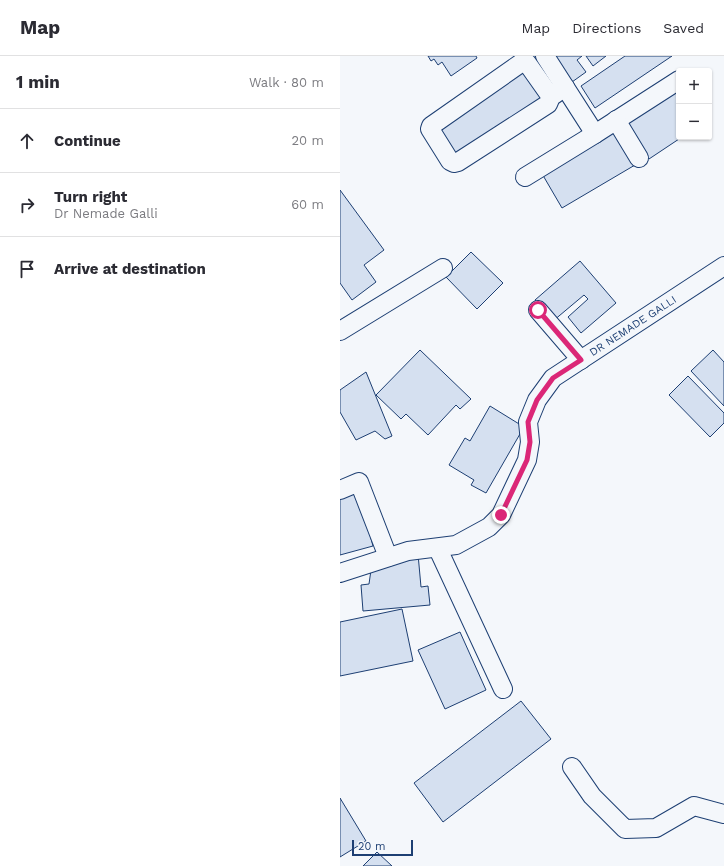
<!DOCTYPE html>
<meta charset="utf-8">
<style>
:root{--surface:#fff;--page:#f7f7f7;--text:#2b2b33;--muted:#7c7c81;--line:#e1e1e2}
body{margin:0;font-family:"Work Sans",sans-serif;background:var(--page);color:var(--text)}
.controls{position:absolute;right:12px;top:12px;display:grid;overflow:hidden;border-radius:4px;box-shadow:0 1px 3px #0004}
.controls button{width:36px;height:36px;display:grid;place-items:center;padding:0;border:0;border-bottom:1px solid var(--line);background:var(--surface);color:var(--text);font:20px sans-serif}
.scale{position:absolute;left:12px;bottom:10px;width:61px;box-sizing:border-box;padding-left:4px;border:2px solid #1d3f73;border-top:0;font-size:11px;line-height:14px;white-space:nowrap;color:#1d3f73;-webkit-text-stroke:3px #f4f7fb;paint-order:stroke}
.stop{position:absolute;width:12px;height:12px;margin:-9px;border:3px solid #db2777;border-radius:50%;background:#fff}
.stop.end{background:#db2777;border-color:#fff;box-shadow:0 1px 4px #0008}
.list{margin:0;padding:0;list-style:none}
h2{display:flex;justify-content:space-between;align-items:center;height:52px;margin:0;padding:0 16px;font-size:17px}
h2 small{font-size:13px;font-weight:400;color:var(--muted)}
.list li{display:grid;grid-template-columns:26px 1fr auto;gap:12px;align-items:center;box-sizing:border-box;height:64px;padding:0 16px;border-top:1px solid var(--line)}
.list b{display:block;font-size:15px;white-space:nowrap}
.list p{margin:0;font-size:13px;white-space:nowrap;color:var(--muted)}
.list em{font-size:13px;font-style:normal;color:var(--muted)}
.icon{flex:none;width:22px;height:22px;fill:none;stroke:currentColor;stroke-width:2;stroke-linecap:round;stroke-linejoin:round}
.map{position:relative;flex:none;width:384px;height:810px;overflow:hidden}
header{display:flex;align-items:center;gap:24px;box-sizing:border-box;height:56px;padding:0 20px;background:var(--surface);border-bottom:1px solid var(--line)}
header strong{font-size:19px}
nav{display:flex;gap:22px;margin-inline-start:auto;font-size:14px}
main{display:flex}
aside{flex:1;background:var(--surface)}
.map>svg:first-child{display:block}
.building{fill:#d5e0f0;stroke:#1d3f73}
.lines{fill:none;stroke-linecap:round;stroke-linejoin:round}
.minor-casing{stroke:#1d3f73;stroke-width:20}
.minor{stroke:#f4f7fb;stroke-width:18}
.route{stroke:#db2777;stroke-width:5}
.labels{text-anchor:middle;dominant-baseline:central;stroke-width:3;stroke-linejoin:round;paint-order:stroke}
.street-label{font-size:11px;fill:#1d3f73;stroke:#f4f7fb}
</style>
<header>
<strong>Map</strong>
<nav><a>Map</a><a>Directions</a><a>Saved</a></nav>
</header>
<main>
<aside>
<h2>1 min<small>Walk · 80 m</small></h2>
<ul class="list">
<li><svg class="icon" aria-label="ahead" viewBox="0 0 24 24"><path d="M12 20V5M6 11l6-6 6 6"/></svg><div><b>Continue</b></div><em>20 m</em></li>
<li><svg class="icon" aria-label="right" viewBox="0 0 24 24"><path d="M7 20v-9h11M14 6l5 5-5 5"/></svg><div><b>Turn right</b><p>Dr Nemade Galli</p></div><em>60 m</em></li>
<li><svg class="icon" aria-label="arrive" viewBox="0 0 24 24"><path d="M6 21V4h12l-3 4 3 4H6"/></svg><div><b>Arrive at destination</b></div></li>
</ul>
</aside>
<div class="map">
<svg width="384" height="810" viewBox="0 0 384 810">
<rect width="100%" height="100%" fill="#f4f7fb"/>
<!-- building -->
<g class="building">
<polygon points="88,0 136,0 137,2 111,20 102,6 98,9 94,3 91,5"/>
<polygon points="212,0 242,0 237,4 246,16 232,26"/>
<polygon points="246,0 266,0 253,10"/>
<polygon points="285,0 332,0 255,52 241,30"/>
<polygon points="186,10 207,42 116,104 94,72"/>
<polygon points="339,31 339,81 342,81 309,103 285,66"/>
<polygon points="274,74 295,109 222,152 201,116"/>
<polygon points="0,134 44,194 24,209 36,226 12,244 0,227"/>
<polygon points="131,196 163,227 137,253 106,221"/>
<polygon points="240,205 276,247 241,277 228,261 248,243 244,239 213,265 195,244"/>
<polygon points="80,294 131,343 120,353 116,349 88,379 66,358 61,363 36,339"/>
<polygon points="373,294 384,306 384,350 351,315"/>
<polygon points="26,316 52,380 45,383 35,375 16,384 0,356 0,334"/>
<polygon points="348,320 384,357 384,367 370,381 329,339"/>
<polygon points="150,350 184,371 146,437 131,429 134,424 109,409 125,382 130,385"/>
<polygon points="17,430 33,490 0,499 0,435"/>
<polygon points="78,498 81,531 88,530 90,549 23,555 21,529 29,528 31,514"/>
<polygon points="62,553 73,605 0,620 0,566"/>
<polygon points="120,576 146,634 105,653 78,594"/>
<polygon points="181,645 211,683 103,766 74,727"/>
<polygon points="0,742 26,785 0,801"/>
<polygon points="37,796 52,810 23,810"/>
</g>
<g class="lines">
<!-- minor casing -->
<g class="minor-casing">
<g id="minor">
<polyline points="205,0 255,78 339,24"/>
<polyline points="211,41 187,7 181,7 91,70 90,73 110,105 114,107 118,106 208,48 211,41 225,31"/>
<polyline points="276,64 299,102"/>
<polyline points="185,121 255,78"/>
<polyline points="198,254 241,304"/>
<polyline points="0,275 103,212"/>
<polyline points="0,434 19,426 48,501"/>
<polyline points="98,493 163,633"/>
<polyline points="0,517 68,495 116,489 149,471 161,459 187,404 190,386 188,366 197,344 213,322 384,210"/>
<polyline points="232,711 252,740 285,773 316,772 354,750 384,758"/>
</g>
</g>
<!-- minor -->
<use href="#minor" class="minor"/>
</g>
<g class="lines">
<!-- route -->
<polyline class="route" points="161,459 187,404 190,386 188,366 197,344 213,322 241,304 198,254"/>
</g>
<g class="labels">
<!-- street labels -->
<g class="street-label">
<text transform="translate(293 270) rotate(-33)">DR NEMADE GALLI</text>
</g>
</g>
</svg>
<div class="controls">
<button>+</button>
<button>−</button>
</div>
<div class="scale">20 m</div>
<div class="stop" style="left:198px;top:254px"></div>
<div class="stop end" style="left:161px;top:459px"></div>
</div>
</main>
